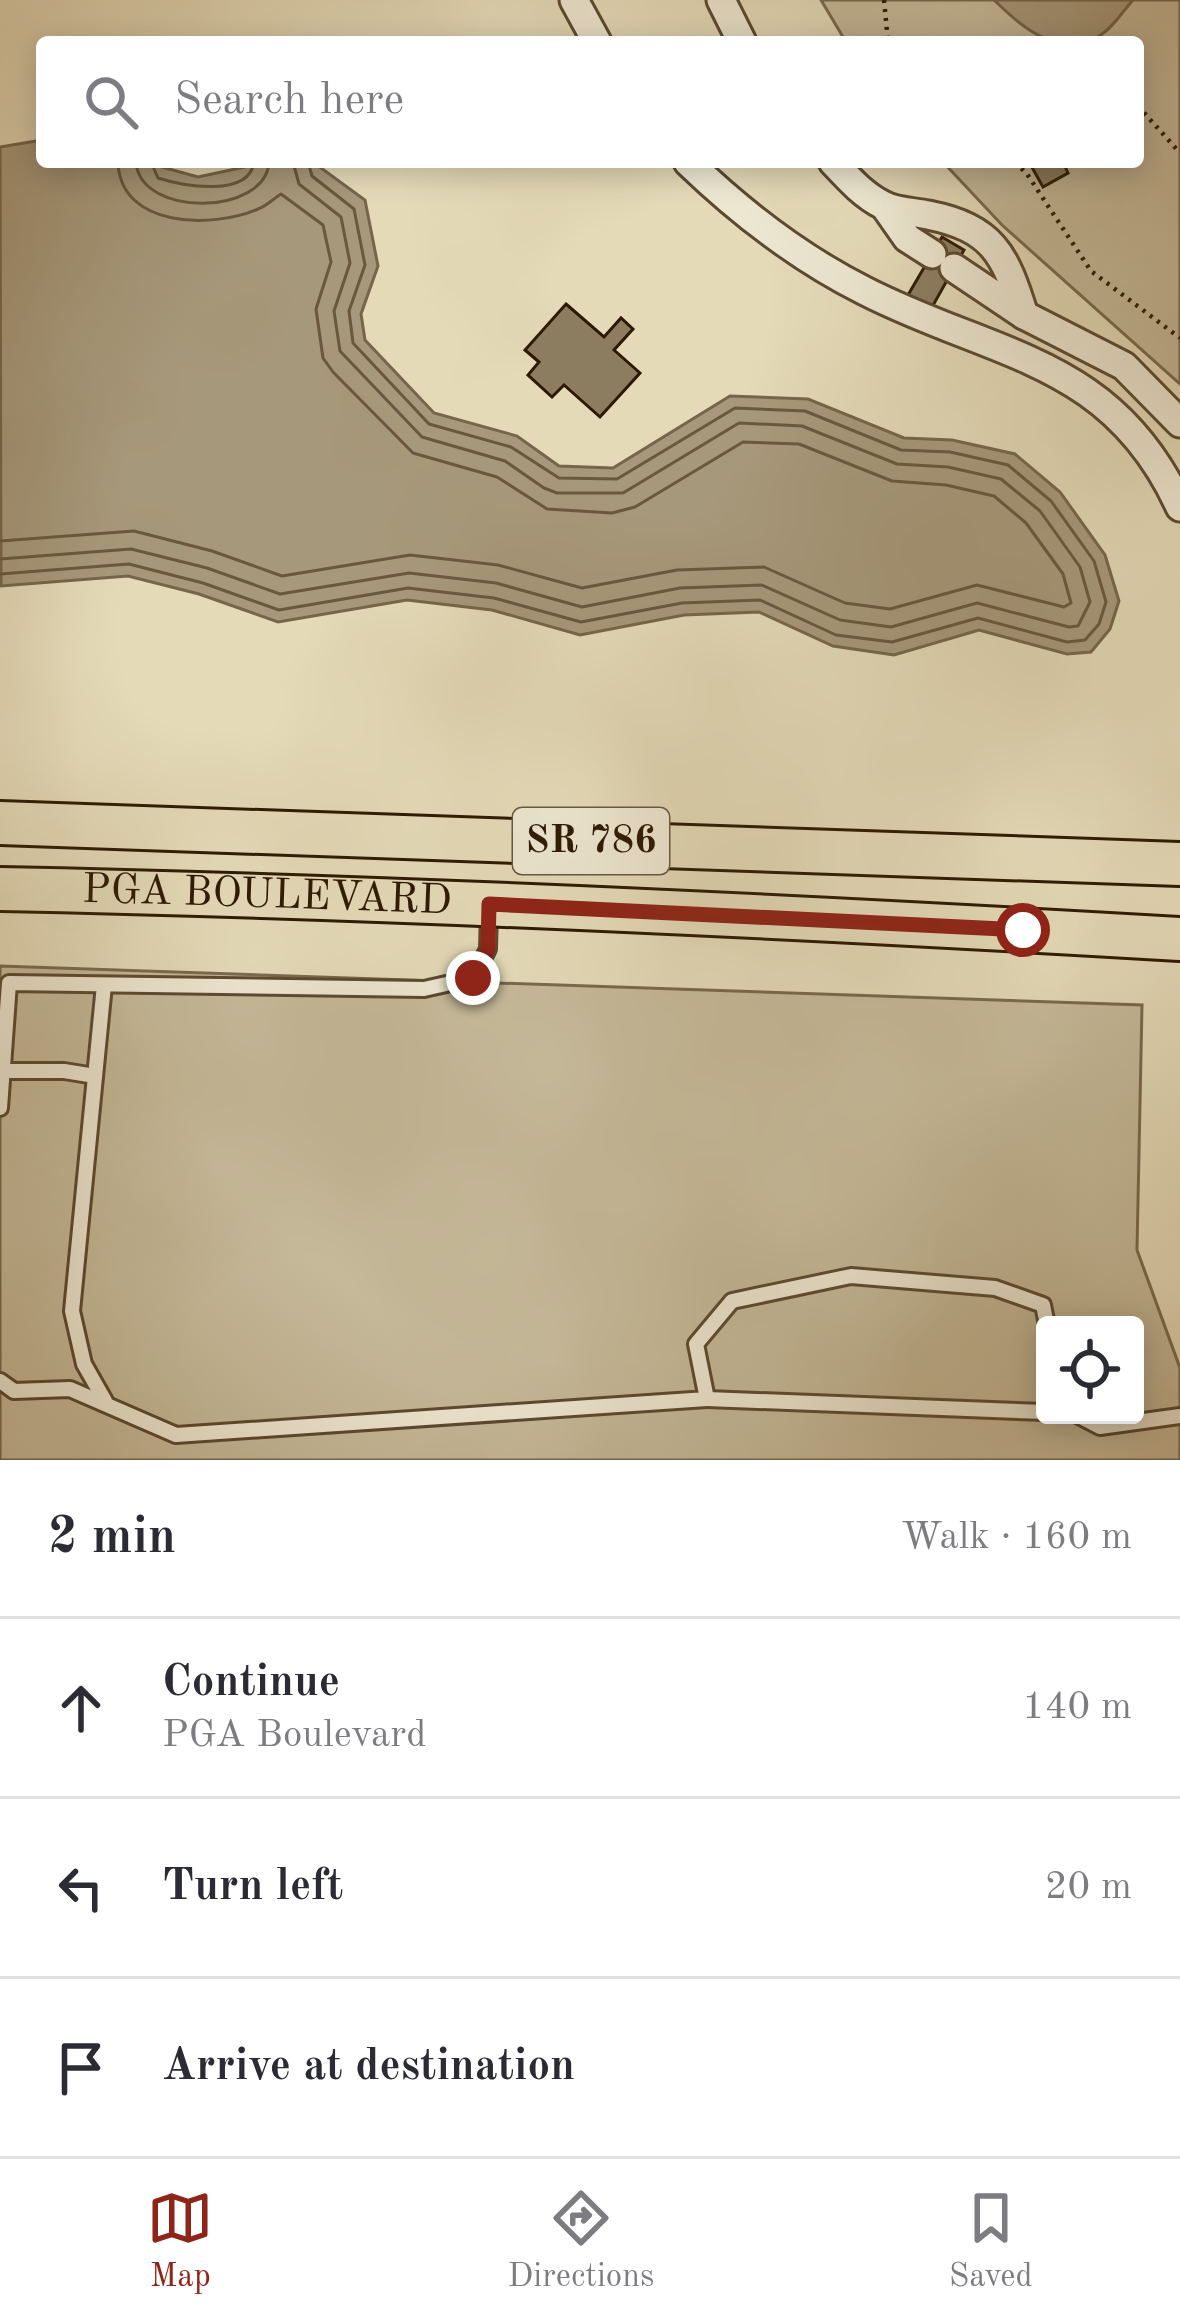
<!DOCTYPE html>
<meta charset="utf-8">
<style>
:root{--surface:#fff;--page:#f7f7f7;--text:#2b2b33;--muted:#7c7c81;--line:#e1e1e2;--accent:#8f2418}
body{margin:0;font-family:"Old Standard TT",serif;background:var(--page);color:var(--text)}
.controls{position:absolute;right:36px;bottom:36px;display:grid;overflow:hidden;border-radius:12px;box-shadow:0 6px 30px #0003}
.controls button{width:108px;height:108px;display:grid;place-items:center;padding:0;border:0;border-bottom:3px solid var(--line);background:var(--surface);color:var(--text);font:60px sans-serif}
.stop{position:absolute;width:36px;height:36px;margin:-27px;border:9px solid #8f2418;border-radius:50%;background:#fff}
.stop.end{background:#8f2418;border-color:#fff;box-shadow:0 3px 12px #0008}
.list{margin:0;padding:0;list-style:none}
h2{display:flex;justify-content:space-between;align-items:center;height:156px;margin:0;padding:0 48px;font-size:51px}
h2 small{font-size:39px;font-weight:400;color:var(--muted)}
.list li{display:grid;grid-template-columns:78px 1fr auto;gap:36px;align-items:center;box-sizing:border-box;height:180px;padding:0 48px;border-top:3px solid var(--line)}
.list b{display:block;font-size:45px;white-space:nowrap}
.list p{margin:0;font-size:39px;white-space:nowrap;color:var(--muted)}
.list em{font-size:39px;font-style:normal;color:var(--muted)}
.icon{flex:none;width:66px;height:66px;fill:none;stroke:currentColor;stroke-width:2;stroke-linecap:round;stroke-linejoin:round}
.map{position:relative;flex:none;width:1180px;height:1460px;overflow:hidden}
.search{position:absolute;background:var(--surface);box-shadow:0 6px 30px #0003;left:36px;right:36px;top:36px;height:132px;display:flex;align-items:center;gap:30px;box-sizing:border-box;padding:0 42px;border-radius:12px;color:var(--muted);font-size:45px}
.sheet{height:696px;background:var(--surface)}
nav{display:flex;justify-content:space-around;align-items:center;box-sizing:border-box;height:168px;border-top:3px solid var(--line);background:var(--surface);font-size:33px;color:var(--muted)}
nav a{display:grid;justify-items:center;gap:6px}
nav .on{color:var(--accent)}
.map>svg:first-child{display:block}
.green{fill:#c5b999;stroke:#79694e;stroke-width:3;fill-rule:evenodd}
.water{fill:#a6987a;stroke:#76654a;stroke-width:3}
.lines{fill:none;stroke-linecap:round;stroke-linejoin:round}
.shore{stroke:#6a583e;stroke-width:3}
.building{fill:#8c7d61;stroke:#2d1903;stroke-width:3}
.lane-casing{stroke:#5b4930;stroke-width:20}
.street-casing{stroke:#5b4930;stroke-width:33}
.primary-casing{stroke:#2d1903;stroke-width:48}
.path{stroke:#2d1903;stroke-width:4.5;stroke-dasharray:3 6;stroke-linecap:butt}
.lane{stroke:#ede7d1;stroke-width:14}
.street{stroke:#ede7d1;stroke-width:27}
.primary{stroke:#e4dab8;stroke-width:42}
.route{stroke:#8f2418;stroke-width:15}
.labels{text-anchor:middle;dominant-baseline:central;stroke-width:10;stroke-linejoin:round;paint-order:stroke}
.shield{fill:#ede7d1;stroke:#675741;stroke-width:3}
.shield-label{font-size:39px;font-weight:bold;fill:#2d1903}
.street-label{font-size:42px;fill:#2d1903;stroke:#ede7d1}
</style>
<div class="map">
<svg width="1180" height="1460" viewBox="0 0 1180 1460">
<rect width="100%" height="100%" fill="#e4dab8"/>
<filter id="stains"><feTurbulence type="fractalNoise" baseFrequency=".00167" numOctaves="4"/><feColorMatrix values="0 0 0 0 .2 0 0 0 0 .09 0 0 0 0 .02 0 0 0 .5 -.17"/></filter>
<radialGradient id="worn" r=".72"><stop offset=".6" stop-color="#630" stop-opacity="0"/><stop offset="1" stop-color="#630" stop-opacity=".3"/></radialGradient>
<!-- green -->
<g class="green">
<polygon points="821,0 1180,0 1180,384 1002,225 943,162 1138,162 1138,42 846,42"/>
<path d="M0,966L1142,1005L1137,1250L1180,1368V1460H0ZM1045,1325H1135V1415H1045Z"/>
</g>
<!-- water -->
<g class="water">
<path d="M994,0H1133C1123,11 1112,29 1099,36C1056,58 1022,27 994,0Z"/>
<polygon points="42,140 42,162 144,162 198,177 254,165 317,165 365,200 378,266 361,314 365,340 434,413 517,436 559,466 613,468 730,396 808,399 904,438 952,440 1015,454 1060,492 1105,555 1119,601 1110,629 1091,652 1067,654 979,630 894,655 833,646 759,612 684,615 580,635 492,610 407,600 278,622 199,594 128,576 1,586 0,147"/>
</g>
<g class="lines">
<!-- shore -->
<g class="shore">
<path d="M136,162C140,218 266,216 269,162"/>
<path d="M151,162L158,178C183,186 249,198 254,162"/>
<path d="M0,541L134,531L212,551L282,576L410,555L498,565L582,588L677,570L764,567L845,603L890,609L977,585L1064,607L1071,603L1063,574L1026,523L994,496L946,485L892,481L799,444L743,442L635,507L612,513L547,509L497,477L413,453L333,372L323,358L316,309L331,262L323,225L281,194C274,198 267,206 258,209C212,229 120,228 118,162"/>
<polyline points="0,559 131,549 207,568 280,594 409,573 496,583 582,607 680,588 762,585 840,620 891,627 977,603 1069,627 1078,626 1090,602 1080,567 1040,511 1001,479 948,467 897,464 802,426 739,423 623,493 557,493 544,488 505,461 422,437 340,351 334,311 350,263 341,217 299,184 293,162"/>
<polyline points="0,574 129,564 203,583 279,610 408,588 494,598 581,622 682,603 760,600 836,635 892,642 978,618 1067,642 1085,640 1099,624 1106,602 1094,561 1051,501 1008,465 950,452 901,450 805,411 735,408 617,479 559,478 511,447 429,424 353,343 349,311 365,265 354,209 312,176 308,162"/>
</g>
</g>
<!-- building -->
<g class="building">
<polygon points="1029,162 1063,162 1068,173 1043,187"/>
<polygon points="942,237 964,250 931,309 908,295"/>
<polygon points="566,304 604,337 621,318 633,329 614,350 640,373 600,417 564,385 552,397 528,375 539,362 525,350"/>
</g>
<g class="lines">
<!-- lane casing -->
<g class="lane-casing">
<g id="lane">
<polyline points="104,985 72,1311 84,1364 105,1401"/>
<polyline points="3,1071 64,1071 95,1076"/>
<polyline points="0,1108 9,983 424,989 473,978 488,949 489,910"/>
<polyline points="0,1381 14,1391 70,1389 176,1435 707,1399 696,1344 732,1301 851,1276 995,1288 1043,1305 1047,1325"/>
<polyline points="707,1399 1045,1412"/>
<polyline points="1077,1415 1100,1427 1180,1416"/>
</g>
</g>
<!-- street casing -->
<g class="street-casing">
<g id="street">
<polyline points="574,0 597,42"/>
<polyline points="721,0 742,42"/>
<path d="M688,162C741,213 799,258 865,291C994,357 1112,358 1180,507"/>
<path d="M833,162C848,178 863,195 883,205C895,212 914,212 928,215C993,228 1005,254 1024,315L1124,366L1180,423"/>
<polyline points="886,208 907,238 932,254"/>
<polyline points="954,268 1024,315"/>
</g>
</g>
<!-- primary casing -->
<g class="primary-casing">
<g id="primary">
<polyline points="0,823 1180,864"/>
<path id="s1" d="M0,889C394,897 787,916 1180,939"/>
</g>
</g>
<!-- path -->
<g class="path">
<polyline points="884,0 888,42"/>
<polyline points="1138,106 1180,153"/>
<polyline points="1015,162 1027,174 1091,271 1180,338"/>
</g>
<!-- lane -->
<use href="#lane" class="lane"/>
<!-- street -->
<use href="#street" class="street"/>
<!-- primary -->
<use href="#primary" class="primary"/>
</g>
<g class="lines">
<!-- route -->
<polyline class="route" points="473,978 488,949 489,904 1023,930"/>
</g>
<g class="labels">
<!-- shield labels -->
<rect class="shield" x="513" y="808" width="156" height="66" rx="9"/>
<g class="shield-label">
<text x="591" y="841">SR 786</text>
</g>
<!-- street labels -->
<g class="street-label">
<text stroke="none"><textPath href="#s1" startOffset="267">PGA BOULEVARD</textPath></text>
</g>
</g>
<rect width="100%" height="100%" filter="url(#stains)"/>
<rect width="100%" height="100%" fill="url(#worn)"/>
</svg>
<div class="controls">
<button><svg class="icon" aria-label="locate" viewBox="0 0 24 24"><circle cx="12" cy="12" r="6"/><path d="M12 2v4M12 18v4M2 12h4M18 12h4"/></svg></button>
</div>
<div class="stop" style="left:1023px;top:930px"></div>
<div class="stop end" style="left:473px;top:978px"></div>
<div class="search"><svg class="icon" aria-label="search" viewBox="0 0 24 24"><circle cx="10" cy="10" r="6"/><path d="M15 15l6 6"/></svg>Search here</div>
</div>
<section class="sheet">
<h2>2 min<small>Walk · 160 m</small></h2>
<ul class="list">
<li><svg class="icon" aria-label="ahead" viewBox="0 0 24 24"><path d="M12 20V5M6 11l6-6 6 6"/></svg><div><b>Continue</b><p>PGA Boulevard</p></div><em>140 m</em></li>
<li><svg class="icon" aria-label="left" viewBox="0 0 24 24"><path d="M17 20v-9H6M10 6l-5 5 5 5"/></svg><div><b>Turn left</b></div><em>20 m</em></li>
<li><svg class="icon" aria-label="arrive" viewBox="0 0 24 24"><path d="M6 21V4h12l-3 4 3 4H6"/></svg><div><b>Arrive at destination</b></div></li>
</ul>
</section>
<nav>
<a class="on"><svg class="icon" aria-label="map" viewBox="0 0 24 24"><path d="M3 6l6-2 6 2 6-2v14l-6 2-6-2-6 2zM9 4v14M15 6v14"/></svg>Map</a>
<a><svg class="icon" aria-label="directions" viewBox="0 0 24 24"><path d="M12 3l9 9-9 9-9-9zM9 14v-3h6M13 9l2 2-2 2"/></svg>Directions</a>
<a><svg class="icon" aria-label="saved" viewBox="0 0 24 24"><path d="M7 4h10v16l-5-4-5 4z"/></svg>Saved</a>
</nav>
